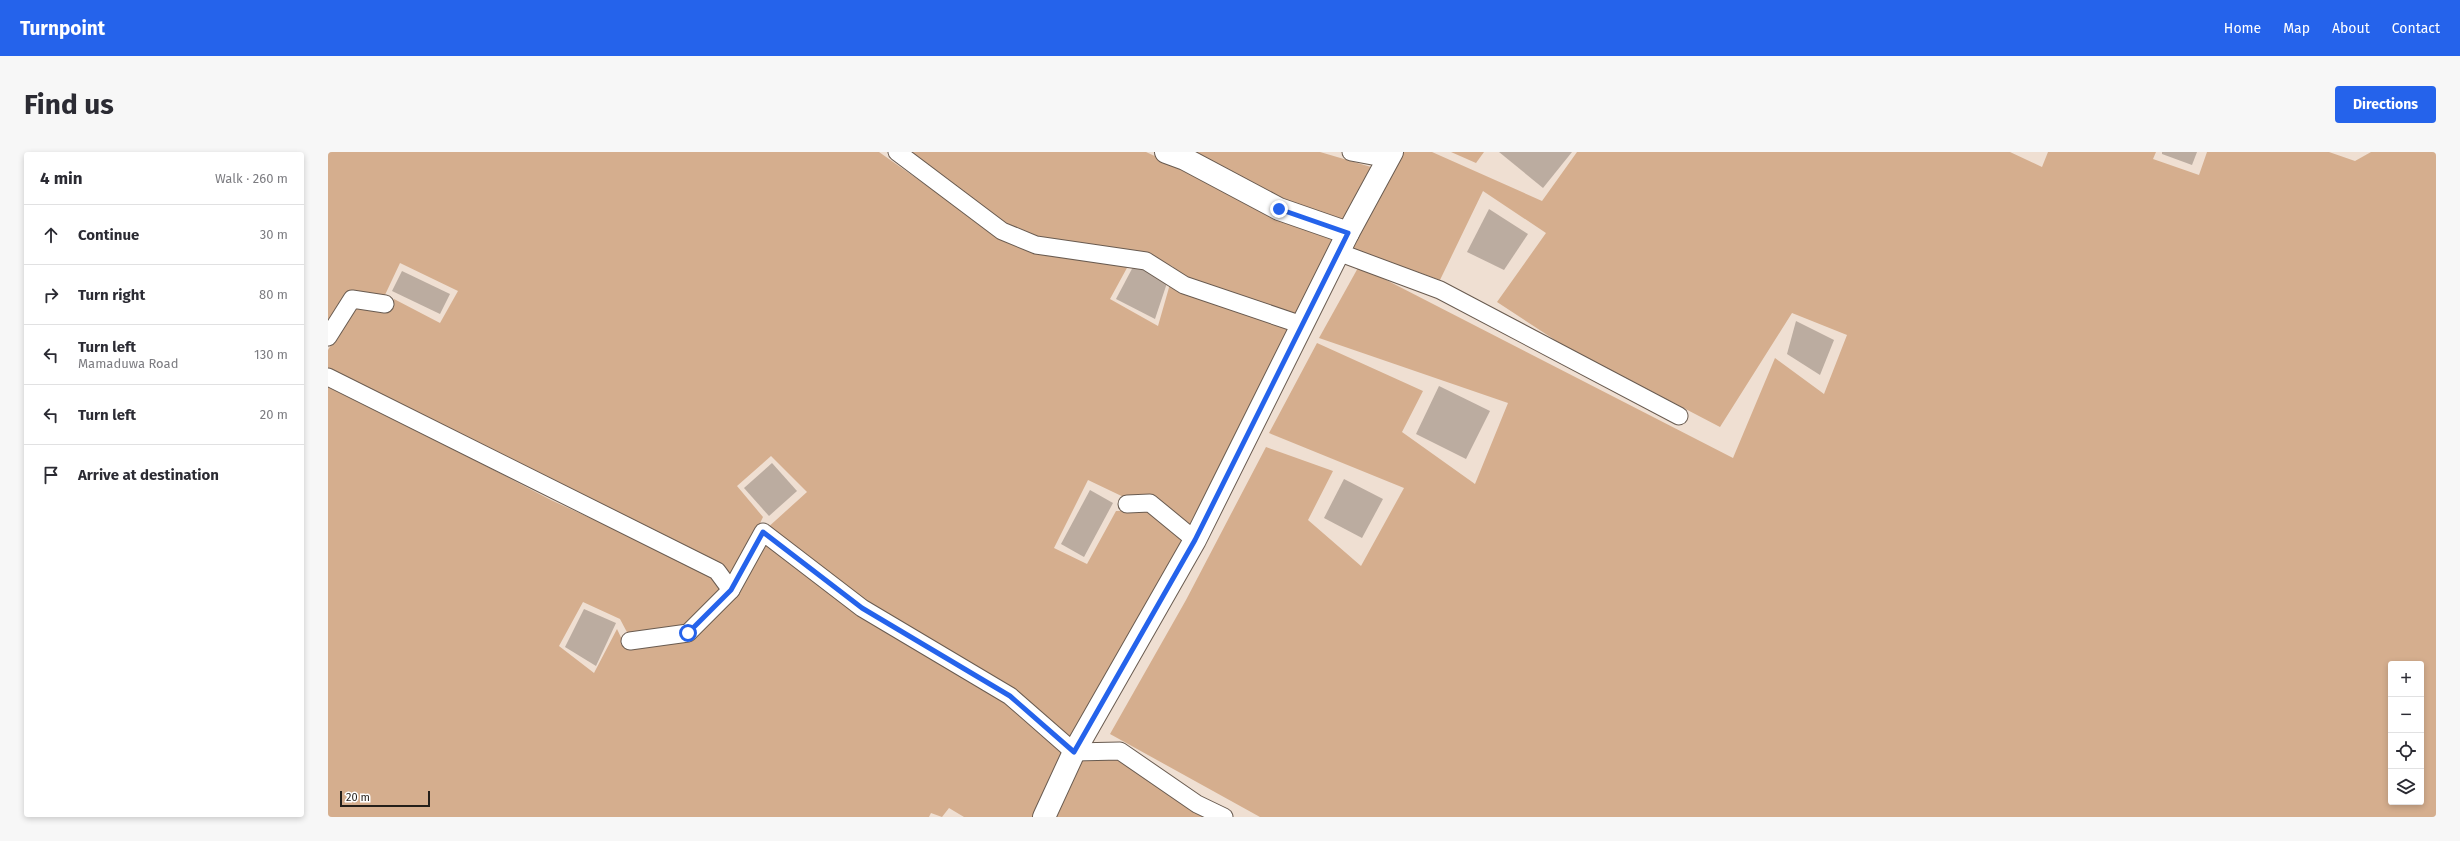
<!DOCTYPE html>
<meta charset="utf-8">
<style>
:root{--surface:#fff;--page:#f7f7f7;--text:#2b2b33;--muted:#7c7c81;--line:#e1e1e2;--accent:#2563eb}
body{margin:0;font-family:"Fira Sans",sans-serif;background:var(--page);color:var(--text)}
.controls{position:absolute;right:12px;bottom:12px;display:grid;overflow:hidden;border-radius:4px;box-shadow:0 2px 6px #0003}
.controls button{width:36px;height:36px;display:grid;place-items:center;padding:0;border:0;border-bottom:1px solid var(--line);background:var(--surface);color:var(--text);font:20px sans-serif}
.scale{position:absolute;left:12px;bottom:10px;width:90px;box-sizing:border-box;padding-left:4px;border:2px solid #241f1a;border-top:0;font-size:11px;line-height:14px;white-space:nowrap;color:#241f1a;-webkit-text-stroke:3px #fff;paint-order:stroke}
.stop{position:absolute;width:12px;height:12px;margin:-9px;border:3px solid #2563eb;border-radius:50%;background:#fff}
.stop.end{background:#2563eb;border-color:#fff;box-shadow:0 1px 4px #0008}
.list{margin:0;padding:0;list-style:none}
h2{display:flex;justify-content:space-between;align-items:center;height:52px;margin:0;padding:0 16px;font-size:17px}
h2 small{font-size:13px;font-weight:400;color:var(--muted)}
.list li{display:grid;grid-template-columns:26px 1fr auto;gap:12px;align-items:center;box-sizing:border-box;height:60px;padding:0 16px;border-top:1px solid var(--line)}
.list b{display:block;font-size:15px;white-space:nowrap}
.list p{margin:0;font-size:13px;white-space:nowrap;color:var(--muted)}
.list em{font-size:13px;font-style:normal;color:var(--muted)}
.icon{flex:none;width:22px;height:22px;fill:none;stroke:currentColor;stroke-width:2;stroke-linecap:round;stroke-linejoin:round}
.map{position:relative;flex:none;width:2108px;height:665px;overflow:hidden;border-radius:4px}
header{display:flex;align-items:center;gap:24px;box-sizing:border-box;height:56px;padding:0 20px;background:var(--accent);color:#fff}
header strong{font-size:19px}
nav{display:flex;gap:22px;margin-inline-start:auto;font-size:14px}
.intro{display:flex;align-items:center;justify-content:space-between;box-sizing:border-box;height:96px;padding:0 24px}
h1{margin:0;font-size:28px}
.button{padding:10px 18px;border-radius:4px;background:var(--accent);color:#fff;font-size:14px;font-weight:700}
main{display:flex;gap:24px;padding:0 24px}
aside{flex:1;background:var(--surface);border-radius:4px;box-shadow:0 2px 6px #0003}
.map>svg:first-child{display:block}
.green{fill:#d5ae8e;fill-rule:evenodd}
.building{fill:#bbaca0}
.lines{fill:none;stroke-linecap:round;stroke-linejoin:round}
.lane-casing{stroke:#695b50;stroke-width:19}
.street-casing{stroke:#695b50;stroke-width:24}
.secondary-casing{stroke:#695b50;stroke-width:24}
.lane{stroke:#fff;stroke-width:17}
.street{stroke:#fff;stroke-width:22}
.secondary{stroke:#fff;stroke-width:22}
.route{stroke:#2563eb;stroke-width:5}
</style>
<header>
<strong>Turnpoint</strong>
<nav><a>Home</a><a>Map</a><a>About</a><a>Contact</a></nav>
</header>
<div class="intro"><h1>Find us</h1><a class="button">Directions</a></div>
<main>
<aside>
<h2>4 min<small>Walk · 260 m</small></h2>
<ul class="list">
<li><svg class="icon" aria-label="ahead" viewBox="0 0 24 24"><path d="M12 20V5M6 11l6-6 6 6"/></svg><div><b>Continue</b></div><em>30 m</em></li>
<li><svg class="icon" aria-label="right" viewBox="0 0 24 24"><path d="M7 20v-9h11M14 6l5 5-5 5"/></svg><div><b>Turn right</b></div><em>80 m</em></li>
<li><svg class="icon" aria-label="left" viewBox="0 0 24 24"><path d="M17 20v-9H6M10 6l-5 5 5 5"/></svg><div><b>Turn left</b><p>Mamaduwa Road</p></div><em>130 m</em></li>
<li><svg class="icon" aria-label="left" viewBox="0 0 24 24"><path d="M17 20v-9H6M10 6l-5 5 5 5"/></svg><div><b>Turn left</b></div><em>20 m</em></li>
<li><svg class="icon" aria-label="arrive" viewBox="0 0 24 24"><path d="M6 21V4h12l-3 4 3 4H6"/></svg><div><b>Arrive at destination</b></div></li>
</ul>
</aside>
<div class="map">
<svg width="2108" height="665" viewBox="0 0 2108 665">
<rect width="100%" height="100%" fill="#efdfd2"/>
<!-- green -->
<g class="green">
<polygon points="0,0 551,0 672,85 800,114 782,147 830,174 842,132 972,176 871,381 760,328 726,396 759,412 788,359 818,358 864,392 751,591 683,539 532,447 485,407 437,378 479,340 443,304 409,334 435,365 404,429 0,219 0,198 28,154 60,159 66,147 112,171 130,139 72,111 56,145 19,140 0,171"/>
<polygon points="569,0 818,0 1010,88 975,164 858,128 844,114 816,105 710,88 676,73"/>
<polygon points="852,0 992,0 1050,17 1020,71 953,48"/>
<path d="M1074,0H1104L1214,49L1249,0H1682L1714,15L1720,0H1828L1825,7L1871,23L1879,0H2001L2027,9L2043,0H2108V665H932L782,582L858,448L938,295L1005,319L980,368L1033,414L1076,336L941,281L989,191L1095,239L1074,280L1147,332L1180,251L991,186L1031,114L1405,306L1447,206L1496,242L1519,183L1464,161L1392,275L1233,192L1169,150L1218,81L1155,39L1112,128L1020,95ZM2063,512H2093V650H2063Z"/>
<polygon points="1123,0 1156,0 1148,11"/>
<polygon points="0,231 223,348 386,423 394,440 359,475 301,484 292,467 255,450 231,494 266,521 289,477 298,496 363,488 438,388 678,549 745,601 715,665 636,665 621,656 614,665 603,661 601,665 0,665"/>
<polygon points="755,603 792,606 880,665 727,665"/>
</g>
<!-- building -->
<g class="building">
<polygon points="1171,0 1244,0 1215,36"/>
<polygon points="1834,0 1869,0 1864,13 1834,2"/>
<polygon points="1161,57 1200,82 1176,118 1139,100"/>
<polygon points="806,113 841,125 827,167 788,147"/>
<polygon points="74,119 122,142 112,162 64,139"/>
<polygon points="1468,169 1506,188 1492,223 1459,202"/>
<polygon points="1111,234 1162,259 1138,307 1088,282"/>
<polygon points="444,311 469,339 441,364 416,336"/>
<polygon points="1016,327 1055,347 1034,386 996,366"/>
<polygon points="762,338 785,351 756,405 733,392"/>
<polygon points="256,457 288,471 268,514 237,495"/>
</g>
<g class="lines">
<!-- lane casing -->
<g class="lane-casing">
<g id="lane">
<polyline points="569,0 674,79 708,93 818,109 856,133 974,173"/>
<polyline points="1023,0 1060,7"/>
<polyline points="1010,100 1112,138 1351,264"/>
<polyline points="0,185 24,147 57,152"/>
<polyline points="0,225 389,419 403,438"/>
<polyline points="799,352 822,351 867,388"/>
<polyline points="302,489 360,481 403,438 435,380 534,456 682,544 746,600 792,599 869,652 896,665"/>
</g>
</g>
<!-- street casing -->
<g class="street-casing">
<polyline id="street" points="838,0 857,7 951,57 1020,81"/>
</g>
<!-- secondary casing -->
<g class="secondary-casing">
<polyline id="secondary" points="716,665 746,600 867,388 1020,81 1064,0"/>
</g>
<!-- lane -->
<use href="#lane" class="lane"/>
<!-- street -->
<use href="#street" class="street"/>
<!-- secondary -->
<use href="#secondary" class="secondary"/>
</g>
<g class="lines">
<!-- route -->
<polyline class="route" points="360,481 403,438 435,380 534,456 682,544 746,600 867,388 1020,81 951,57"/>
</g>
</svg>
<div class="controls">
<button>+</button>
<button>−</button>
<button><svg class="icon" aria-label="locate" viewBox="0 0 24 24"><circle cx="12" cy="12" r="6"/><path d="M12 2v4M12 18v4M2 12h4M18 12h4"/></svg></button>
<button><svg class="icon" aria-label="layers" viewBox="0 0 24 24"><path d="M12 4l9 5-9 5-9-5zM3 14l9 5 9-5"/></svg></button>
</div>
<div class="scale">20 m</div>
<div class="stop" style="left:360px;top:481px"></div>
<div class="stop end" style="left:951px;top:57px"></div>
</div>
</main>
